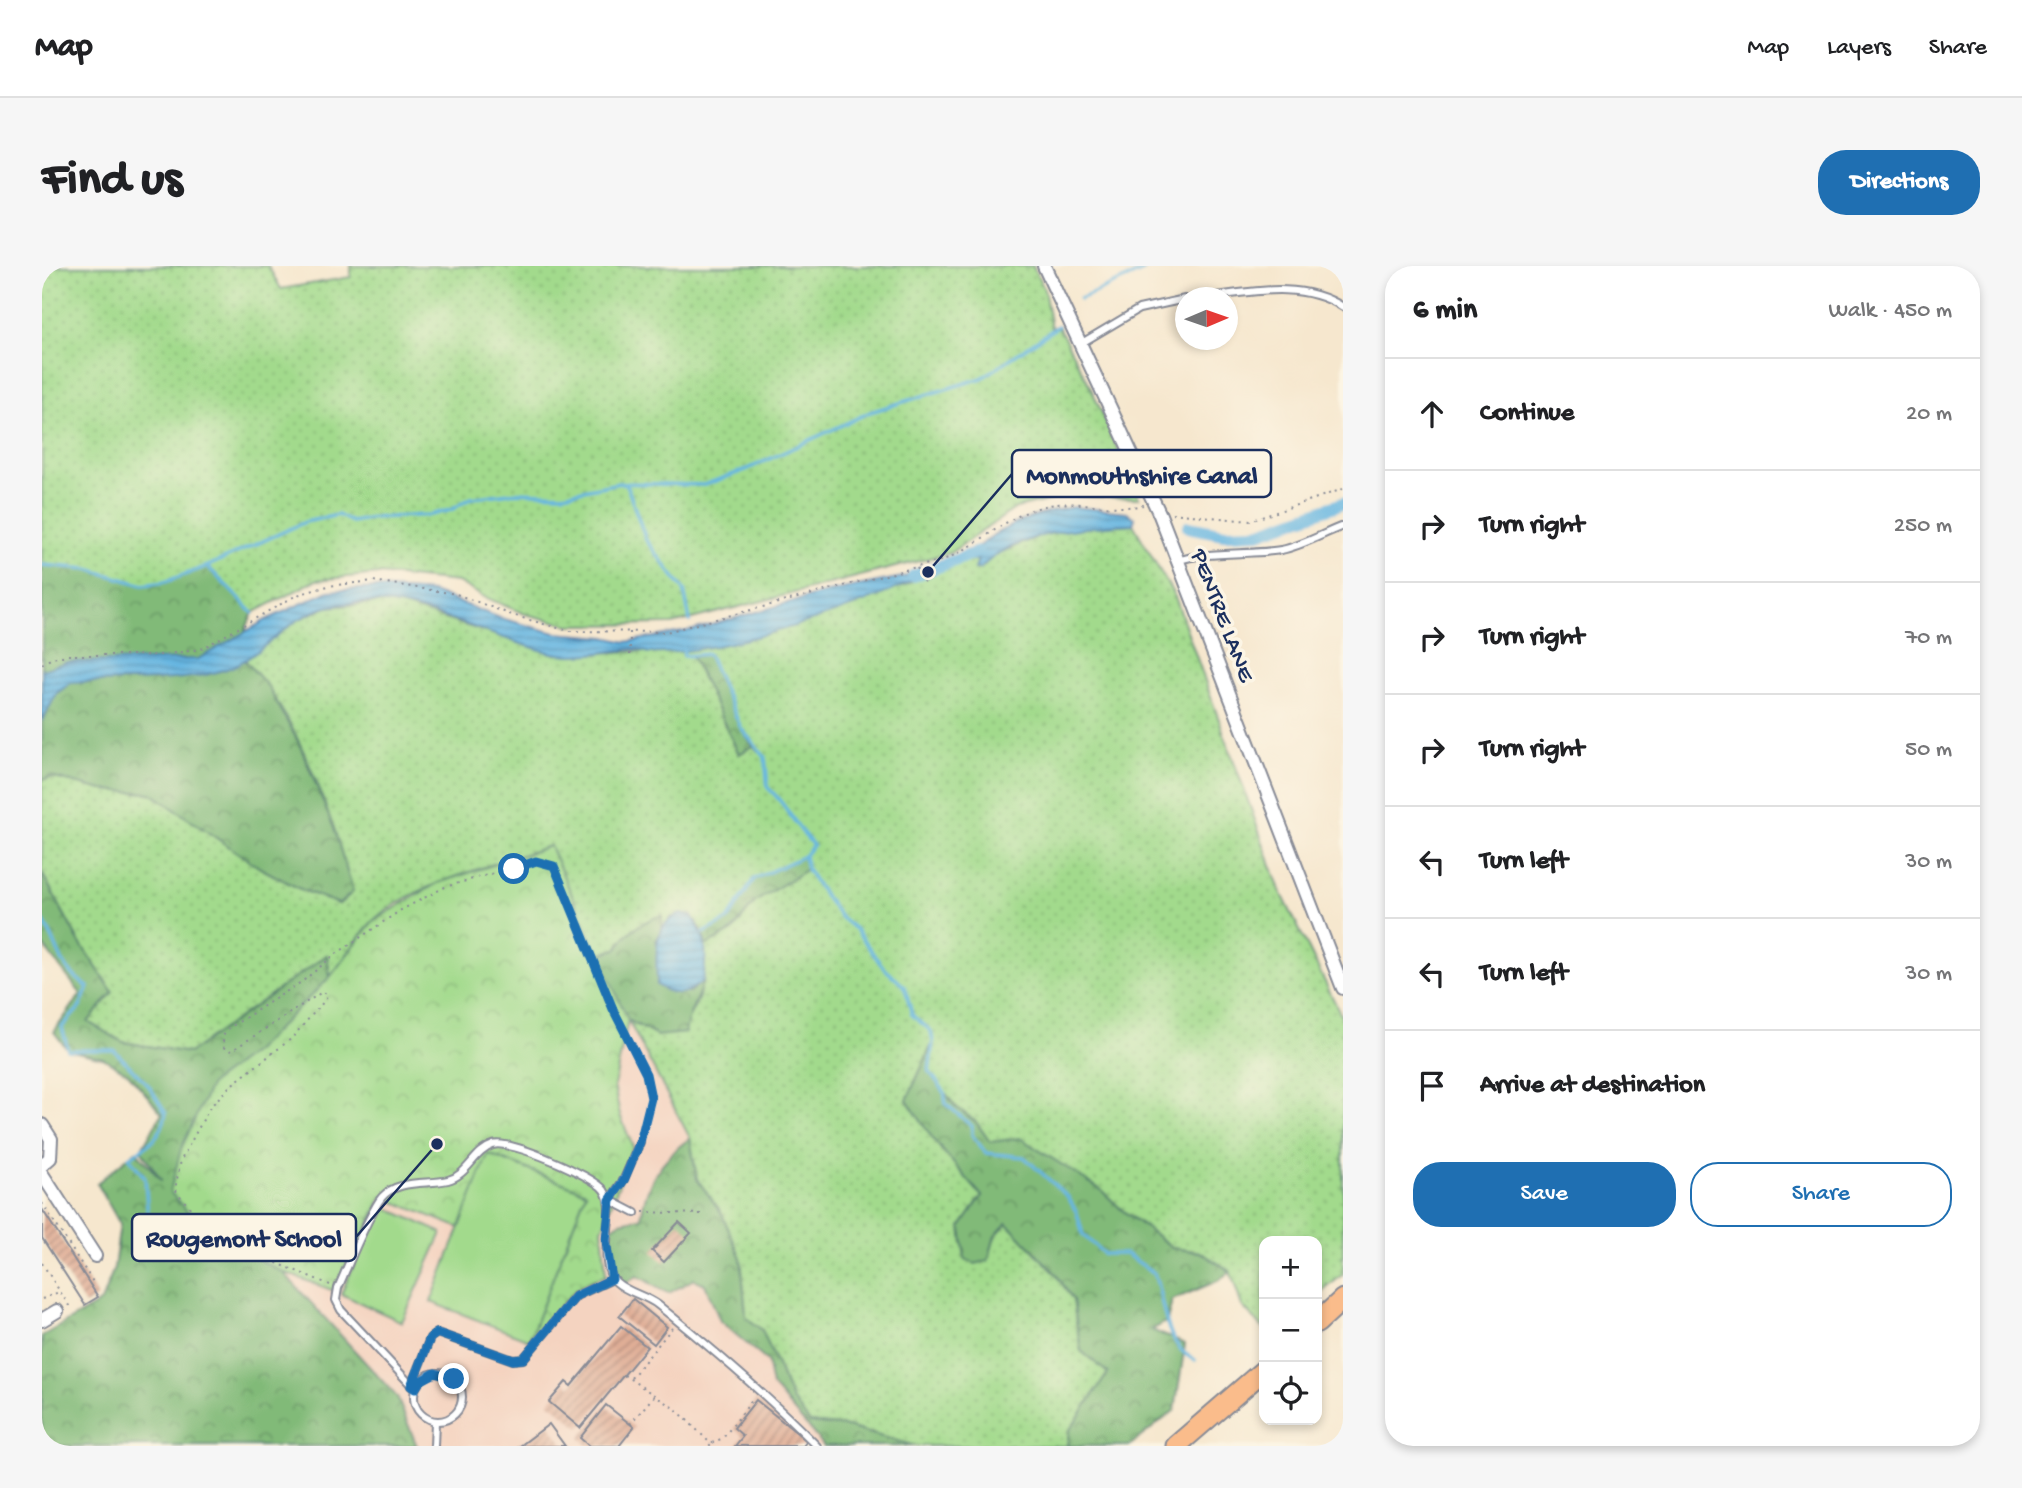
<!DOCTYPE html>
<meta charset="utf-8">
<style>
:root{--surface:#fff;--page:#f6f6f6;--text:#202124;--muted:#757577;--line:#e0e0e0;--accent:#1f6fb2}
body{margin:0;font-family:"Gochi Hand",sans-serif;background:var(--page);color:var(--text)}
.controls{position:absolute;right:21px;bottom:21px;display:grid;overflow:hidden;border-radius:14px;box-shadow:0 4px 10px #0003}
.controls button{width:63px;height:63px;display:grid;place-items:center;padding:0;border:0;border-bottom:2px solid var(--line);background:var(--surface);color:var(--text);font:35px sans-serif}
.compass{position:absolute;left:1133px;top:21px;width:63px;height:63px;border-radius:50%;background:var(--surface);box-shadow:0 4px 10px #0003;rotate:88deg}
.stop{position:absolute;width:21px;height:21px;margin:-16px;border:5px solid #1f6fb2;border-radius:50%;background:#fff}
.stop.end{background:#1f6fb2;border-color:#fff;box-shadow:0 2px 7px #0008}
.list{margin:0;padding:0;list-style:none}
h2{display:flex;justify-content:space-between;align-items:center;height:91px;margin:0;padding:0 28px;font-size:30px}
h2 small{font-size:23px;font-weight:400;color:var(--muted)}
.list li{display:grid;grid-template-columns:46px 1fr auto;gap:21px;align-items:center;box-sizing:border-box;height:112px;padding:0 28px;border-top:2px solid var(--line)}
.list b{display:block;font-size:26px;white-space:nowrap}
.list em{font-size:23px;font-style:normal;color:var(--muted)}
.actions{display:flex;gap:14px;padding:21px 28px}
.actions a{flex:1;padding:16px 0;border:2px solid var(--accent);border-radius:28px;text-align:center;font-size:24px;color:var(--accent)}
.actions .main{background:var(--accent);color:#fff}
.icon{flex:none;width:38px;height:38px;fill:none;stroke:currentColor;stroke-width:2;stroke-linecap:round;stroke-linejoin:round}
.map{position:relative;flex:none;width:1301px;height:1180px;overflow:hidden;border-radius:28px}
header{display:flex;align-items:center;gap:42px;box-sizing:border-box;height:98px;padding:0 35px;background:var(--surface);border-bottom:2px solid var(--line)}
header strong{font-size:33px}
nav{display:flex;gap:38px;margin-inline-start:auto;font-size:24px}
.intro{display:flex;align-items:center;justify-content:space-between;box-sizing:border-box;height:168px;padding:0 42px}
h1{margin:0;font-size:49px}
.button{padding:18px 32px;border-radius:28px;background:var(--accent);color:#fff;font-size:24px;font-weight:700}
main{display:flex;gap:42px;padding:0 42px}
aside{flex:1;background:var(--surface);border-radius:28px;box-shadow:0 4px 10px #0003}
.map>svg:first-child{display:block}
.built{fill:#f4d3c0}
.grass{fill:url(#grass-dots);stroke:#5e8475;stroke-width:2;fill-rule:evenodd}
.forest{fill:url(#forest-crowns);stroke:#4e746b;stroke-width:2}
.park{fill:url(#park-crowns);stroke:#5e8475;stroke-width:2}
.pitch{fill:#a2da8c;stroke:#5e8475;stroke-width:2}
.water{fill:url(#water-rules);stroke:#4072a0;stroke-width:2}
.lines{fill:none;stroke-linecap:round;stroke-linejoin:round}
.stream{stroke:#66b6e1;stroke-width:3.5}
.canal{stroke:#66b6e1;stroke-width:12}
.building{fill:url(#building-hatch)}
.service-casing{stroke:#888b96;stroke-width:10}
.minor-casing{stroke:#888b96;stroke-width:16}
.primary-casing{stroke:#888b96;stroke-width:23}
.path{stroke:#888b96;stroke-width:2;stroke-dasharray:2 5;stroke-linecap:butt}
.service{stroke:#fff;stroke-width:6}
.minor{stroke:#fff;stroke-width:12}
.primary{stroke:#fabc8b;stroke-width:19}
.route{stroke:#1f6fb2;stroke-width:9}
.labels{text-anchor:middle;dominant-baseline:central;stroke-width:7;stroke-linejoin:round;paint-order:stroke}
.street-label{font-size:24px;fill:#1b2f5e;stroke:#fcf5e5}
.leader{fill:none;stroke:#1b2f5e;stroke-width:2.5}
.callout-dot{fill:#1b2f5e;stroke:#fcf5e5;stroke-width:2.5}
.callout{fill:#fcf5e5;stroke:#1b2f5e;stroke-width:2.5}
.callout-label{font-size:26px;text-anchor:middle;font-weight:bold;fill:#1b2f5e}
</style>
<header>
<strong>Map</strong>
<nav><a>Map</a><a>Layers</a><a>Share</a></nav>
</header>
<div class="intro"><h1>Find us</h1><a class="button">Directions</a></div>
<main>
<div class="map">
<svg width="1301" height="1180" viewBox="0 0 1301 1180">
<defs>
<pattern id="grass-dots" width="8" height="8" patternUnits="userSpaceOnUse" patternTransform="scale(1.75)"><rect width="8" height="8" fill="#a2da8c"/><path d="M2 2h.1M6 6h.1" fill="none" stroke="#8bbb7b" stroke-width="1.8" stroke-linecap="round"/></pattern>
<pattern id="forest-crowns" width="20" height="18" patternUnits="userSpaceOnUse" patternTransform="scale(1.75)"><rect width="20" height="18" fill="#81ba78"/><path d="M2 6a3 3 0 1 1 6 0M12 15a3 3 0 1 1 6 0" fill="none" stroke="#699866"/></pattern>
<pattern id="park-crowns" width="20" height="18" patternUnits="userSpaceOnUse" patternTransform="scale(1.75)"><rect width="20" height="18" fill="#a2da8c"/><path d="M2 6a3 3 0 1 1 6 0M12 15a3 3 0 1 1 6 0" fill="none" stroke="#8bbb7b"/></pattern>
<pattern id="water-rules" width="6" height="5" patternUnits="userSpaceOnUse" patternTransform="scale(1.75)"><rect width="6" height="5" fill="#66b6e1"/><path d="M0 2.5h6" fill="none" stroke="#5394ba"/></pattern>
<pattern id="building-hatch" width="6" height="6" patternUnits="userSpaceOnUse" patternTransform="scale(1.75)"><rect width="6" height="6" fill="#e0ae96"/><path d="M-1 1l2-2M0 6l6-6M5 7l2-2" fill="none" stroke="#b58e7e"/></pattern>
</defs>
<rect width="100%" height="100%" fill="#fcf5e5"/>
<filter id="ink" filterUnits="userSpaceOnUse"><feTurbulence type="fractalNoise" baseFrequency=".0143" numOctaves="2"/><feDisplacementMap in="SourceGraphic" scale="14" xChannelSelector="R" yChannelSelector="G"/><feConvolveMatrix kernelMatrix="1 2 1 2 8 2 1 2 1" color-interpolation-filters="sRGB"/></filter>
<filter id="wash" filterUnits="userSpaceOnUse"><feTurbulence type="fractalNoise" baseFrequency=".00686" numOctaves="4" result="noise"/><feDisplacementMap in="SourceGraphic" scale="28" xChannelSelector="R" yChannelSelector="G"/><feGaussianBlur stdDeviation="1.57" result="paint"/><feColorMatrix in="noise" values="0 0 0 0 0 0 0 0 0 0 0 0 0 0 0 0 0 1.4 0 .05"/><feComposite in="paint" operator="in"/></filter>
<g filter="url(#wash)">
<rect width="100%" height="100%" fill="#f6e7ce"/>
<!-- built -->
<polygon class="built" points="508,580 554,689 648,872 725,1095 730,1120 782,1180 374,1180 355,1130 241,1006 163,965 288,711 312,680"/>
<!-- grass -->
<g class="grass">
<polygon points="0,0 226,0 239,23 309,11 309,0 991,0 1002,23 1009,62 1016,60 1049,122 1097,232 1026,230 974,242 908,287 630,358 527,359 483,348 440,330 416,316 337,308 274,314 211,347 166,301 123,316 101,319 46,303 0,299"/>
<path d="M1091,258L1133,331L1238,624L1301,753V1008L1275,1030V975H1222V1063L1200,1040L1188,1005L1158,986L1131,982L1080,944L1058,923L948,877L934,856L913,840L887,805L890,779L865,834L893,876L940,930L919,961L946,995L953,970L965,956L1013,1007L1031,1034L1039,1085L1066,1107L1027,1165L1025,1180H873L805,1161L768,1157L750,1134L720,1064L704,1051L699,992L679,946L655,913L648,872L586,754L615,770L645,755L657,731L663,680L691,665L713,636L732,621L712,613L686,654L662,667L650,650L630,651L620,662V650C599,656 586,664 575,683L554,689L507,580C458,597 367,619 330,656C315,672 302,694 288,711L285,689L147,787L81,776L46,756L36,674L0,607V514L9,511L61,524L109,527L218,602L258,623L297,638L311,625C286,545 260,455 202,393L255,354L285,341L348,336L514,388L641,384L747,361L864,319L886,306L922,294H937L942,299L946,292L997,270L1030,262ZM666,388L699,462L717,486L711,480L697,488L650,391Z"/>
</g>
<!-- forest -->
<g class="forest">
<polygon points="0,299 46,303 101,319 123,316 166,300 211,347 194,385 225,419 257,477 292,562 311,626 297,638 258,623 218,602 109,527 61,524 9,511 0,514"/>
<polygon points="666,388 699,462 711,480 697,488 650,391"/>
<polygon points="762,590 765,603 713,636 690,665 663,680 662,667 686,654 712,613"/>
<polygon points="0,607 36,674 71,726 46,756 81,776 147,787 285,689 288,711 213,785 169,818 163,965 241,1006 355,1131 375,1180 0,1180 0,1070 59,1036 72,1002 78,958 55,917 94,885 120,915 99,884 120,847 86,807 61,792 26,784 12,766 39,728 0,678"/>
<path d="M620,649V662L614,675L646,727L661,715C656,733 645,749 643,767L615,770L586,754L554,689L575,683C585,664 600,656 620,649Z"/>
<polygon points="891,776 887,805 913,840 934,856 948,876 978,872 1058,923 1080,944 1131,982 1158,986 1188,1005 1178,1014 1130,1034 1125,1055 1110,1064 1143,1078 1133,1144 1087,1180 1025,1180 1027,1165 1066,1107 1039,1085 1031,1034 1013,1007 965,957 953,970 946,995 933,998 923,993 919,961 940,930 893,876 865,834"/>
<path d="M648,872L655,913L679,946L699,992L704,1051L720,1064L750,1134L768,1157L805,1161L873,1180H782L730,1120L725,1095L678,1055L663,1018L652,1013L627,1027C613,1023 608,1015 595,1010L581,1019L572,1006L567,963L578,956L599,952C604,916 619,893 648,872Z"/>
</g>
<!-- park -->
<path class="park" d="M508,580L586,754L572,820L578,849L591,881L560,963L564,1010C525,1017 517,1051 487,1074L544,926L447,888L418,962L340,931L295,1026L241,1006L163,965L128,926L139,883L169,818L213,785L288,711L331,655L396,617Z"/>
<!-- pitch -->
<g class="pitch">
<polygon points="446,888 544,926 487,1074 389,1036"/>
<polygon points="338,939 400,967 360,1056 299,1028"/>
</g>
<!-- water -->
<g class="water">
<path d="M1031,241L1085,246L1093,252L1091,258C1042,261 973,265 938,303H933L936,294H922C951,262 990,248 1031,241Z"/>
<path d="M886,306C831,340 674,390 609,387C604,387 599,383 594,383C567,384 537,393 510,387C436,369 363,321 285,341C247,350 223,388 187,402C147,418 74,414 29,417L15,427L0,455V404L25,396L156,393L224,354L287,325L334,322L390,326L455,351L513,367L563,371L584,376L651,364L785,326Z"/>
<path d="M639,648L650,650C666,673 665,688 661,715C644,729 633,732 615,719C615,693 608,658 639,648Z"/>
</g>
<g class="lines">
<!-- stream -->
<g class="stream">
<polyline points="1038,33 1101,5 1104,0"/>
<polyline points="584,217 604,274 642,324 648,355"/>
<polyline points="0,299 46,303 101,319 123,316 166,300 263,256 296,249 310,256 331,252 388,249 409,244 429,232 476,226 521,228 577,217 662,219 706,203 828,146 940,112 1016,60"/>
<polyline points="166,301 211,347"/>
<path d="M641,382L642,390L666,388L699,462L723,491L726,522C744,537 754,562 771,579L762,590L712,613L686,654L662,667"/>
<path d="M762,590L765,603L779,625L798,651L814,664L841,701L863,721L870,749L889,765L891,776L887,805L902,825L904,838L930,860V869L944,887L982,891L1026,931L1035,947L1041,969L1062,988H1084L1112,1007C1123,1037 1121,1079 1153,1094"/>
<path d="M0,653C20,684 13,698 46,721L38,741L20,761L26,784H72L107,820L124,847C120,871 107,879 87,891L103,912L106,952"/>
</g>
<!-- canal -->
<g class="canal">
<polyline points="1146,261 1182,268 1216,267 1301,237"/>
<polyline points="871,310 936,286"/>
</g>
</g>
<g id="blocks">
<!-- building -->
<g class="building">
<polygon points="0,943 56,1031 43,1039 0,972"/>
<polygon points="637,956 649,967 622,996 610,985"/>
<polygon points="591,1033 625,1061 612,1078 577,1050"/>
<polygon points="579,1060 605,1081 538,1162 507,1136 524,1116 529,1120"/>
<polygon points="714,1134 765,1175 761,1180 693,1180 701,1170 692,1162"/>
<polygon points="564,1139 592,1161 577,1180 547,1180 538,1172"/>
<polygon points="507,1158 523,1180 478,1180"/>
</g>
</g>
</g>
<g filter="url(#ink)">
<use href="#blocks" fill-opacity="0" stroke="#888b96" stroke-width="2"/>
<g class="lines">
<!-- service casing -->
<g class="service-casing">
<g id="service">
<path d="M1158,32C1205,27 1258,13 1301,41"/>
<polyline points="1038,78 1097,43 1143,33"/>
<path d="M1136,295C1160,285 1210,289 1239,284C1260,280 1282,267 1301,260"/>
<polyline points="593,947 568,934 582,913 598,876"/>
<circle cx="396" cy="1131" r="24"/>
<polyline points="369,1120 388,1072 395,1067 471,1094 481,1093 534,1030 571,1013"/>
<path d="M373,1123L299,1044L294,1034L296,1022C305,1002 328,945 340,931C356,913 385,919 406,914C426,909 432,885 451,879C467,873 552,910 562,924C577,946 552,995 574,1016C586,1027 603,1029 616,1039C672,1084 725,1129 775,1180"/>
<polyline points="392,1180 393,1156"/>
</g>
</g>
<!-- minor casing -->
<g class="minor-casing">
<g id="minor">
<polyline points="1002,0 1118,249 1301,722"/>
<polyline points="0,859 9,873 8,892 0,899"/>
<polyline points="0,908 53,990"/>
<polyline points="0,1054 15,1045"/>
</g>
</g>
<!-- primary casing -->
<g class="primary-casing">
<g id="primary">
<polyline points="1275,1057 1301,1033"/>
<polyline points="1134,1180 1222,1104"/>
</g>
</g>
<!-- path -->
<g class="path">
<polyline points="1130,247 1208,255 1301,223"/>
<polyline points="875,302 884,320"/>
<polyline points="588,366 588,389"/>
<path d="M0,398L10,392L25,389H120L159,383L255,329L286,320L331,315L414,328L470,349L527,365L624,366L898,295C936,282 963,249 1003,240C1036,232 1069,246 1101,239"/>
<polyline points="0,937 51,1016"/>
<polyline points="601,946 659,948"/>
<polyline points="0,997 29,1043"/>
<path d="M288,1019C229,993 172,979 133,923L139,894L168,841L188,820L249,773L284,733L285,728L280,726L189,785L181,781V770L187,762L261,715L291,690L359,644L403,621L494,595L512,600L571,743L604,808L609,832L600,868"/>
<polyline points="0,1033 17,1026"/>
<polyline points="582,1109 636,1145 669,1178 667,1180"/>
<polyline points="589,1112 630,1062"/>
<polyline points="588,1158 612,1130"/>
<polyline points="670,1177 681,1172 711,1133"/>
<polyline points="577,1179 578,1180"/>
</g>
<!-- service -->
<use href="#service" class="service"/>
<!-- minor -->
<use href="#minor" class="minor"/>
<!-- primary -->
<use href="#primary" class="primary"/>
</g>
</g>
<g class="lines" filter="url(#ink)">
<!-- route -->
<polyline class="route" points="412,1113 393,1107 378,1115 373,1123 369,1120 388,1072 395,1067 471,1094 481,1093 534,1030 570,1013 564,975 568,934 582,914 598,876 609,832 604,808 571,743 512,600 494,595 472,603"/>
</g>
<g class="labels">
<!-- street labels -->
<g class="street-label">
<text transform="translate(1179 350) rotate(69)">PENTRE LANE</text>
</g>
</g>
<!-- callouts -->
<path class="leader" d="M886 306L970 208M395 878L314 971"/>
<g class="callout-dot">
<circle cx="886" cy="306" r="7"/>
<circle cx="395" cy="878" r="7"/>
</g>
<g class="callout">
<rect x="970" y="184" width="259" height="47" rx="7"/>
<rect x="90" y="948" width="224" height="47" rx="7"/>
</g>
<g class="callout-label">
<text x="1100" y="217">Monmouthshire Canal</text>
<text x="202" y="980">Rougemont School</text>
</g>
</svg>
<div class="controls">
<button>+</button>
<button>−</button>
<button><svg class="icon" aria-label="locate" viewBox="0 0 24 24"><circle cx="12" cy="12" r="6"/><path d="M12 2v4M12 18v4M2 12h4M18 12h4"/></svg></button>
</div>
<svg class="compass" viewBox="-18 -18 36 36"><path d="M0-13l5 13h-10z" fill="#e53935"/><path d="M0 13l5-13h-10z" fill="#757577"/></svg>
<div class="stop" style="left:472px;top:603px"></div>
<div class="stop end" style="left:412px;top:1113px"></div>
</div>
<aside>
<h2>6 min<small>Walk · 450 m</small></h2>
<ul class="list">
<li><svg class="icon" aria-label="ahead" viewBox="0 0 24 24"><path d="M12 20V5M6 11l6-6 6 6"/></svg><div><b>Continue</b></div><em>20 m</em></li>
<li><svg class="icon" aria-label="right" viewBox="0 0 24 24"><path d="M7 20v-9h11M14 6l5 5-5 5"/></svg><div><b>Turn right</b></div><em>250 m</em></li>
<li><svg class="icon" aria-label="right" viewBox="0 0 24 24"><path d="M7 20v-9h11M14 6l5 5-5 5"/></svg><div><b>Turn right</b></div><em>70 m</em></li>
<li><svg class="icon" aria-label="right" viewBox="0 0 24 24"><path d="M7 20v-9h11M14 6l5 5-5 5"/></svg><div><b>Turn right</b></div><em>50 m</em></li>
<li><svg class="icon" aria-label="left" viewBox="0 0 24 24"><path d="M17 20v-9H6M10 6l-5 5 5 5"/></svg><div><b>Turn left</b></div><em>30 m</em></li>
<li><svg class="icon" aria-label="left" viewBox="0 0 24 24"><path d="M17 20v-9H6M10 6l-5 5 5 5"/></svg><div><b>Turn left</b></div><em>30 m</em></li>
<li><svg class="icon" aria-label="arrive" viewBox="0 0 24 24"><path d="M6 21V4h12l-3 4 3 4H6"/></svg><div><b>Arrive at destination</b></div></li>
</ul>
<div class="actions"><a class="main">Save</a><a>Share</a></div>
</aside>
</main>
